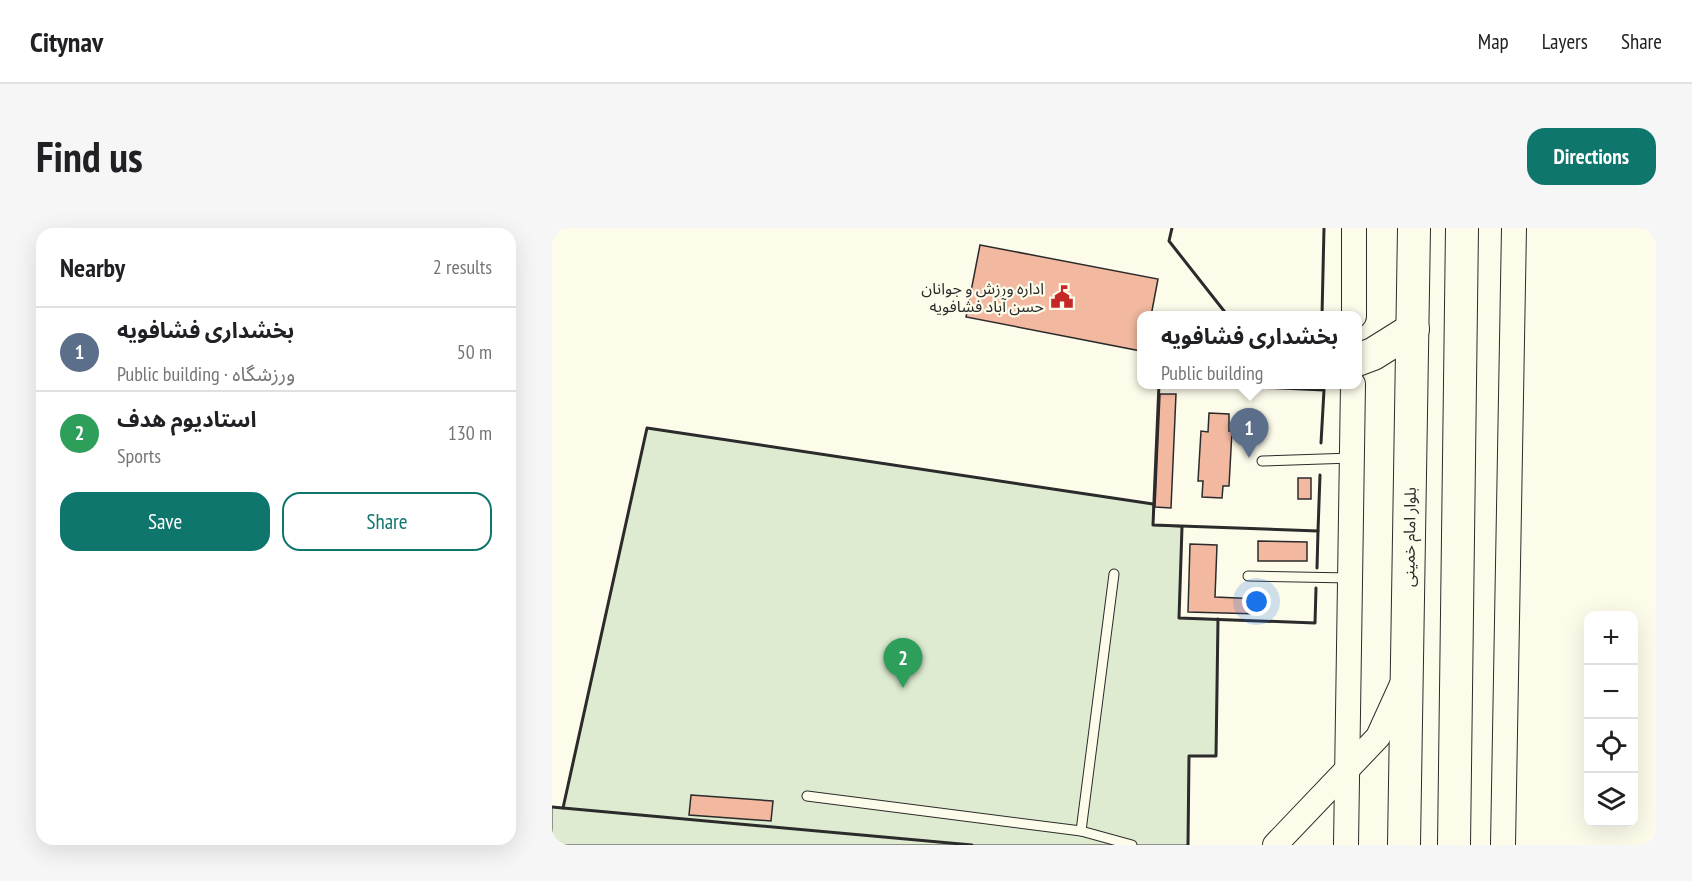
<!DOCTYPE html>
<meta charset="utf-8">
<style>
:root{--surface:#fff;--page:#f6f6f6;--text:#202124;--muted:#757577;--line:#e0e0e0;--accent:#0f766e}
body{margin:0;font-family:"PT Sans Narrow","Noto Sans Arabic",sans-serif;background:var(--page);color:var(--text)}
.controls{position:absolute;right:18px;bottom:18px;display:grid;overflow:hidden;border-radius:12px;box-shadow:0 6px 24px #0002}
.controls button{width:54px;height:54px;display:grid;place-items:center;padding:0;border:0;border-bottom:2px solid var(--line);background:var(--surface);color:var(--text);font:30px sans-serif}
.you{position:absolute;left:705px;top:374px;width:21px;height:21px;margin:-15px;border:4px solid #fff;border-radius:50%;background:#1a73e8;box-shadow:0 0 0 9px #1a73e833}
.badge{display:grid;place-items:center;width:39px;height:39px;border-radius:50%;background:var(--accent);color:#fff;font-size:20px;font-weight:700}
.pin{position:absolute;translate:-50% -50px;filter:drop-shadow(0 2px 3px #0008)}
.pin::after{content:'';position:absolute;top:32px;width:21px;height:18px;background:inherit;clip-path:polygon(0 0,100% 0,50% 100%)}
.popup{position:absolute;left:585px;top:83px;width:225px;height:78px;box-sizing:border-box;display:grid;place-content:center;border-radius:12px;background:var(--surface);filter:drop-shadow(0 2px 4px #0005);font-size:20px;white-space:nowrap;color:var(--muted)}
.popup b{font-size:22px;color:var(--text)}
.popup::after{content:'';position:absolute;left:50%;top:100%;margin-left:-12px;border:12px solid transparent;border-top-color:var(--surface)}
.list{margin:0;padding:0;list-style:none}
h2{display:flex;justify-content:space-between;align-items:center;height:78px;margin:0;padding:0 24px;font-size:26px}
h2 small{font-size:20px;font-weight:400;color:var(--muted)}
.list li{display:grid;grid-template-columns:39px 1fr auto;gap:18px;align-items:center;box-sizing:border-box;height:84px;padding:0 24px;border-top:2px solid var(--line)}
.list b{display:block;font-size:22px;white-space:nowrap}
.list p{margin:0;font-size:20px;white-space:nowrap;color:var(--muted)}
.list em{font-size:20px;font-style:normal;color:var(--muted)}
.actions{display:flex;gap:12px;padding:18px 24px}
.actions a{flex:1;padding:14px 0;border:2px solid var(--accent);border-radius:18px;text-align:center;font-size:21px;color:var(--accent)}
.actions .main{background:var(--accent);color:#fff}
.icon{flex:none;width:33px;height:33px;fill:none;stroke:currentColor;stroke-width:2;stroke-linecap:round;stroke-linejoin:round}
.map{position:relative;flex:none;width:1104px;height:617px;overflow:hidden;border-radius:18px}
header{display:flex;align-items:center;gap:36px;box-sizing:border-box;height:84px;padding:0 30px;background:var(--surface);border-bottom:2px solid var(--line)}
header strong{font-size:28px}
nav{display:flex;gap:33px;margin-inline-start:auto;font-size:21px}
.intro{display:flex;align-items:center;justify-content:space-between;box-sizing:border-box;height:144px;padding:0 36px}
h1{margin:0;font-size:42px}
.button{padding:15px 27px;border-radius:18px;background:var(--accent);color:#fff;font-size:21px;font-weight:700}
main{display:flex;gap:36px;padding:0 36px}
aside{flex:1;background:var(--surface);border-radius:18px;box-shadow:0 6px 24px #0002}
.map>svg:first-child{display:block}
.green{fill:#deebd1;stroke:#74746e;stroke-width:1.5}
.building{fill:#f2b8a0;stroke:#2b2b2b;stroke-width:1.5}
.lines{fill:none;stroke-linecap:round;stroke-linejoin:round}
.lane-casing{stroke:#2b2b2b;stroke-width:11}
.secondary-casing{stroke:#2b2b2b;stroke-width:26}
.highway-casing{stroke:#2b2b2b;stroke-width:34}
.lane{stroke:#fdfbea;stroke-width:9}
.secondary{stroke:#fdfbea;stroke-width:24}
.highway{stroke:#fdfbea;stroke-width:32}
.wall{stroke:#2b2b2b;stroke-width:3}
.labels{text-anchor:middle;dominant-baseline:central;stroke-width:4.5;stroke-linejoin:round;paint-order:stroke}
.poi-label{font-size:16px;fill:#2b2b2b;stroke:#fdfbea;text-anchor:end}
.street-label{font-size:16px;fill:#2b2b2b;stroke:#fdfbea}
</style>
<header>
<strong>Citynav</strong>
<nav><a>Map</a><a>Layers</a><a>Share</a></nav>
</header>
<div class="intro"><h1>Find us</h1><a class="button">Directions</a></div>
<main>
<aside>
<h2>Nearby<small>2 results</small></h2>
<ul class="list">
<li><span class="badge" style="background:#5c6f8a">1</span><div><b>بخشداری فشافویه</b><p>Public building · ورزشگاه</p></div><em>50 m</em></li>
<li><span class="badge" style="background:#2e9e5b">2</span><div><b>استادیوم هدف</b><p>Sports</p></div><em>130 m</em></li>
</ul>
<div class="actions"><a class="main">Save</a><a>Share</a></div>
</aside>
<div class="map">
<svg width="1104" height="617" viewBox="0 0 1104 617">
<rect width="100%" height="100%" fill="#fdfbea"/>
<!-- green -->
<polygon class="green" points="95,200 601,276 601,297 630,299 627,390 666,391 664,528 637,528 636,617 0,617 0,579 11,580"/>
<!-- building -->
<g class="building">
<polygon points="428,17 606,51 599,88 589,88 589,123 414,89"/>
<polygon points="608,166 624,166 619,280 603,279"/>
<polygon points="657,185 677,186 677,203 680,203 677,258 671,258 670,270 650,269 651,253 646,253 649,203 656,204"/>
<rect x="746" y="250" width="13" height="21"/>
<polygon points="706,313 755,314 755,333 706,333"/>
<polygon points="638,316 665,317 663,369 708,371 707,386 636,384"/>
<polygon points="139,567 221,573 219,593 137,587"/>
</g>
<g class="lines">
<!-- lane casing -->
<g class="lane-casing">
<g id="lane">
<polyline points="710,233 800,230"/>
<polyline points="696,348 798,350"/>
<polyline points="255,568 529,603 580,617"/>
<polyline points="529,603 562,346"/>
</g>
</g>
<!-- secondary casing -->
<g class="secondary-casing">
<g id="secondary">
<polyline points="802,88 802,0"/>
<polyline points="723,617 826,509 851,454"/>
<polyline points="794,617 801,156"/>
<polyline points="951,617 962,0"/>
</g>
</g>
<!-- highway casing -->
<g class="highway-casing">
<g id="highway">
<polyline points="805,132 821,126 861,101"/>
<polyline points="852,617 862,0"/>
<polyline points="902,617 910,0"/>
</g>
</g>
<!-- lane -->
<use href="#lane" class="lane"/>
<!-- secondary -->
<use href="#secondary" class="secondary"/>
<!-- highway -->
<use href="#highway" class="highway"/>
<!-- wall -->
<g class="wall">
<polyline points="620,0 617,13 676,88"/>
<polyline points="770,88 772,0"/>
<polyline points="607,156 601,297 766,303 768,247"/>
<polyline points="640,156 772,162 769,215"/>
<polyline points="630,299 627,390 763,395 764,360"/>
<polyline points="765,340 766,303"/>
<polyline points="0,579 420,617"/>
<polyline points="11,580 95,200 601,276"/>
<polyline points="636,617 637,528 664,528 666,391"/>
</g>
</g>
<!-- icons -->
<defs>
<g id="civic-bare" transform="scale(1.8)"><path d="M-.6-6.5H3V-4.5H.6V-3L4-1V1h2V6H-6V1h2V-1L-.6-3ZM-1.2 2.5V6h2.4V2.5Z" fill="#c62828" stroke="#fdfbea" stroke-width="2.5" paint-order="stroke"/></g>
</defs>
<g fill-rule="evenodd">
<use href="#civic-bare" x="510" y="69"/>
</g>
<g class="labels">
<!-- poi labels -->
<g class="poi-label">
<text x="492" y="60">اداره ورزش و جوانان<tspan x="492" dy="18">حسن آباد فشافویه</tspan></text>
</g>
<!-- street labels -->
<g class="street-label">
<text transform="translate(857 309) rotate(-89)">بلوار امام خمینی</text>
</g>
</g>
</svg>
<div class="controls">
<button>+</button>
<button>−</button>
<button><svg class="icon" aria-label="locate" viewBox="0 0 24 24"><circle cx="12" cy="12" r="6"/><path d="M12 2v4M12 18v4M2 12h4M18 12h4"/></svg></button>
<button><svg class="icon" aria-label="layers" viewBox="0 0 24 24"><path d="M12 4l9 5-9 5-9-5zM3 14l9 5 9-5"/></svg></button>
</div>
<div class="you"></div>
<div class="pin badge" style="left:697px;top:230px;background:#5c6f8a">1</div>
<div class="popup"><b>بخشداری فشافویه</b>Public building</div>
<div class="pin badge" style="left:351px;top:460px;background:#2e9e5b">2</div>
</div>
</main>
